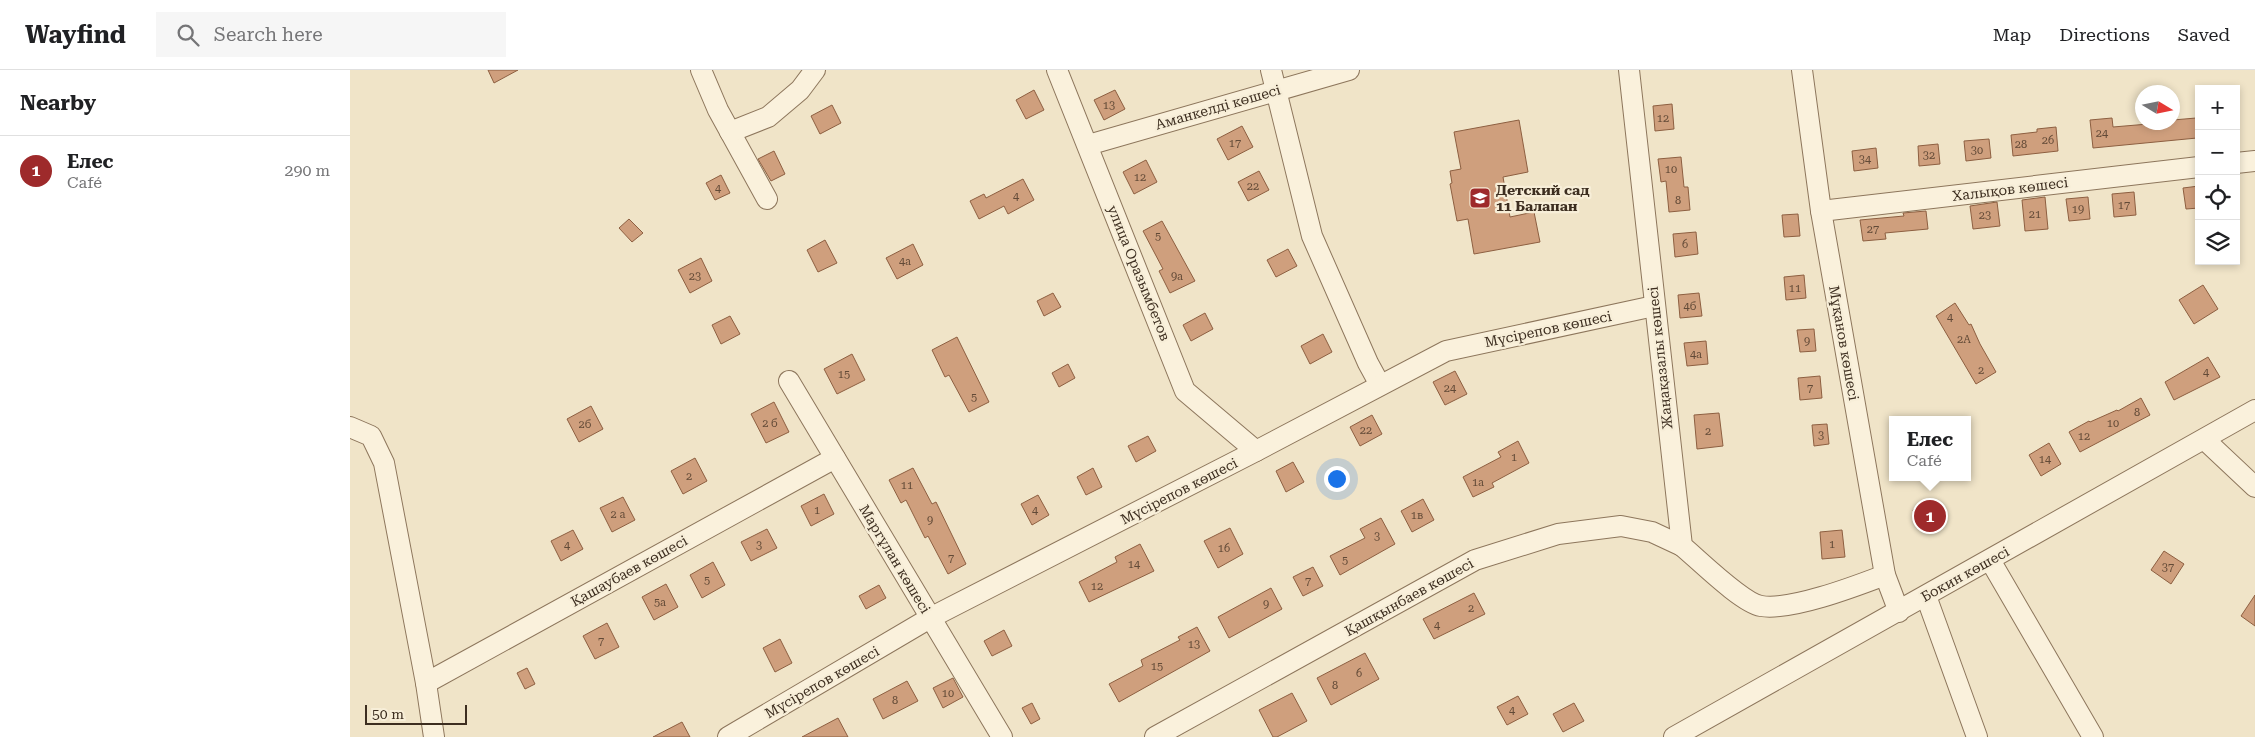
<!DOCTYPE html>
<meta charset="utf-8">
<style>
:root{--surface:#fff;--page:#f6f6f6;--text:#202124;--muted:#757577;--line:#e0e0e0;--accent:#9e2a2b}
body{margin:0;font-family:"Roboto Serif",serif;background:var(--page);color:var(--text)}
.controls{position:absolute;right:15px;top:15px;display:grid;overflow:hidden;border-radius:0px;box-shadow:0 2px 8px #0003}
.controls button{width:45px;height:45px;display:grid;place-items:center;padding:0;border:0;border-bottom:1px solid var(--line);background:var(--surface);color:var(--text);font:25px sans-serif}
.compass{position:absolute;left:1785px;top:15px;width:45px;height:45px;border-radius:50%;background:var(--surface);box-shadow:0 2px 8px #0003;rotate:100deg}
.scale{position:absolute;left:15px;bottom:12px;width:102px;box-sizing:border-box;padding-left:5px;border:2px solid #3d2e20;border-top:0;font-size:14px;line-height:18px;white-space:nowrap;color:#3d2e20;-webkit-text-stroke:4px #f7eed8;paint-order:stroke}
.you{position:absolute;left:986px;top:408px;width:18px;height:18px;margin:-12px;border:4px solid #fff;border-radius:50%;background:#1a73e8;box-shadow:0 0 0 8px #1a73e833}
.badge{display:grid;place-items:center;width:32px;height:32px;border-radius:50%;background:var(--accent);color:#fff;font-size:16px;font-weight:700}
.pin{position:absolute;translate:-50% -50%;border:2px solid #fff;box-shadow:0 1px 5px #0006}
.popup{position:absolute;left:1539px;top:346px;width:82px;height:65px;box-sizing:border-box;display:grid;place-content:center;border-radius:0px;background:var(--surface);filter:drop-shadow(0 1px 4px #0005);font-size:16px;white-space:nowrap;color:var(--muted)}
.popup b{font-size:19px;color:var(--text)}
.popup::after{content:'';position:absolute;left:50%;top:100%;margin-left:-10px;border:10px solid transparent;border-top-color:var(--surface)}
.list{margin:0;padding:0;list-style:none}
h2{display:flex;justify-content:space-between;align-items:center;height:65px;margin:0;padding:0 20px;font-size:21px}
h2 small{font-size:16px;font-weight:400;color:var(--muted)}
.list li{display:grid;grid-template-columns:32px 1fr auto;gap:15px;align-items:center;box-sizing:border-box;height:70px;padding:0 20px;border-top:1px solid var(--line)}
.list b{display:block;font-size:19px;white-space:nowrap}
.list p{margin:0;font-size:16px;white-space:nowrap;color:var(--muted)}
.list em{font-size:16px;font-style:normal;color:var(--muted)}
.icon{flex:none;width:28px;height:28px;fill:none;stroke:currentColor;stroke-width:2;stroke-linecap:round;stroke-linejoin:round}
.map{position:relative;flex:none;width:1905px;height:667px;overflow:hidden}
header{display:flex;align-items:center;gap:30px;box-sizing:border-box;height:70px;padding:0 25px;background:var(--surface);border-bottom:1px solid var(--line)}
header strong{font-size:24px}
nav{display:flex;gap:28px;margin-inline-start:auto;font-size:18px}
.search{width:350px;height:45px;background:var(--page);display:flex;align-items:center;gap:12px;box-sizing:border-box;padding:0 18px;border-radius:0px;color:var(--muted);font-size:19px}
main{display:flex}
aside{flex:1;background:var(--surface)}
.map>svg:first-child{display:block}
.building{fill:#cf9f7d;stroke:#8d5f41}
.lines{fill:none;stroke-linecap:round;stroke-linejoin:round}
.minor-casing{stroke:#8d765c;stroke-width:22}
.minor{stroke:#faf1dc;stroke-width:20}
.labels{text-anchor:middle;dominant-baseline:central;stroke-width:4.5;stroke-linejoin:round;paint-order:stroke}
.number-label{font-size:11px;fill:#624a37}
.street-label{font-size:14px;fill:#3d2e20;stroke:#f7eed8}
.poi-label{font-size:14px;font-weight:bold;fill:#3d2e20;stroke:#f7eed8;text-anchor:start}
</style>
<header>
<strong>Wayfind</strong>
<div class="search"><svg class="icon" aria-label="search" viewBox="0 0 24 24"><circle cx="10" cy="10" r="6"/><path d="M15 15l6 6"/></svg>Search here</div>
<nav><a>Map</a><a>Directions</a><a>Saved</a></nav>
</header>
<main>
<aside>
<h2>Nearby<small></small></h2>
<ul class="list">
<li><span class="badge">1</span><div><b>Елес</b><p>Café</p></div><em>290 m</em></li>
</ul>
</aside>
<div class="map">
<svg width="1905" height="667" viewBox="0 0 1905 667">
<rect width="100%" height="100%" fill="#f0e4c8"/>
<!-- building -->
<g class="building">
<polygon points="138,0 168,0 144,13"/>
<polygon points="684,20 694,40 676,49 666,30"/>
<polygon points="765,20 775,39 754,50 744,30"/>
<polygon points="1322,34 1324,59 1305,61 1303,36"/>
<polygon points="482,35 491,53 470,64 461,46"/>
<polygon points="1762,48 1763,57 1822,52 1823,50 1846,48 1847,68 1743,78 1740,50"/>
<polygon points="1169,50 1178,102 1153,107 1160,147 1184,142 1190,172 1124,184 1118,149 1107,151 1100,114 1102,113 1100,101 1111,99 1104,62"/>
<polygon points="892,56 903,77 878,90 867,69"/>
<polygon points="1706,57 1708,81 1663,86 1661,65 1687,62 1687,59"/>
<polygon points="1639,69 1641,88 1616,91 1614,71"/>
<polygon points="1588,74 1590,94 1569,96 1568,76"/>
<polygon points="1526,78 1528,98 1504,101 1502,81"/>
<polygon points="424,81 435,104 421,111 408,89"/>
<polygon points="1331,87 1334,117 1338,117 1340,140 1319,142 1316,111 1311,112 1308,89"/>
<polygon points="796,90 807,112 784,124 773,102"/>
<polygon points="909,101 919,120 898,131 888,112"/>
<polygon points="371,105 380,123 365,130 356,113"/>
<polygon points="673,109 684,130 658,144 654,136 629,149 620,131 634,124 636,128"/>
<polygon points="1849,116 1849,138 1836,139 1833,118"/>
<polygon points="1784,122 1786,145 1764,147 1762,124"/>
<polygon points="1695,127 1698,159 1675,161 1672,130"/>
<polygon points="1738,127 1740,149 1719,151 1716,129"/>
<polygon points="1647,132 1650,156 1623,159 1620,136"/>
<polygon points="1576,141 1578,159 1535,163 1536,169 1513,171 1510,150 1554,146 1553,143"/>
<polygon points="1448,144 1450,166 1434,167 1432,145"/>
<polygon points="279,149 293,163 282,172 269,158"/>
<polygon points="812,151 845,211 820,223 809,201 813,199 793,161"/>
<polygon points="1346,162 1348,184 1325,187 1323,164"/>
<polygon points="475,170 487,193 468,202 457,180"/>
<polygon points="563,174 573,195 547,209 536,188"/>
<polygon points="938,179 947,196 926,207 917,190"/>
<polygon points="351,188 362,211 340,223 328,200"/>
<polygon points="1454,205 1456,228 1436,230 1434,207"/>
<polygon points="1853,215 1868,239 1844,254 1829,230"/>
<polygon points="703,223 711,237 694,246 687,231"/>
<polygon points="1349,223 1352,246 1330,248 1328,225"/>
<polygon points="1605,233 1619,255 1621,254 1630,274 1646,302 1626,314 1586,246"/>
<polygon points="855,243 863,259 841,271 833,255"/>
<polygon points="380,246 390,264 371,274 362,255"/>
<polygon points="1464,259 1466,281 1450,282 1447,260"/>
<polygon points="973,264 982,282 960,294 951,276"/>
<polygon points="607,267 639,332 619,342 599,305 595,307 582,280"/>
<polygon points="1356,271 1358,294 1337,296 1334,273"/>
<polygon points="502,284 515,310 487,324 474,299"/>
<polygon points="1858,287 1870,307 1824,330 1815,312"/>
<polygon points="718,294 725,308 709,317 702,303"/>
<polygon points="1105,301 1117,324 1095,335 1083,312"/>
<polygon points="1470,306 1472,328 1450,330 1448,308"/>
<polygon points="1791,328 1800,345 1730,382 1719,362 1739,351 1740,352 1767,340 1768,341"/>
<polygon points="424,332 439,362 416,373 401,344"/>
<polygon points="241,336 253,359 229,372 217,349"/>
<polygon points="1369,343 1373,376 1347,379 1344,345"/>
<polygon points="1022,345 1032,364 1010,376 1000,357"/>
<polygon points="1477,354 1479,374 1464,376 1462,355"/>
<polygon points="798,366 806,381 786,392 778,376"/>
<polygon points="1168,371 1179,393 1142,413 1144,417 1123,427 1113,407 1151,387 1148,382"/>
<polygon points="1699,373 1711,394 1691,406 1679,385"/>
<polygon points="345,388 357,411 333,424 321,401"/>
<polygon points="943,392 954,412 936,422 926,401"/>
<polygon points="563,398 582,434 586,432 616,494 598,504 578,466 575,468 556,430 551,433 539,410"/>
<polygon points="743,398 752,417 736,425 727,407"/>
<polygon points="474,424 484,444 461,456 451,436"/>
<polygon points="688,425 699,445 682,455 671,434"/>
<polygon points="273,427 285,450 262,462 250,438"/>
<polygon points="1073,429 1084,450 1062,462 1051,441"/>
<polygon points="1586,430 1593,446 1570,456 1563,440"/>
<polygon points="1031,448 1045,474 990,505 980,486 1015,468 1010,459"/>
<polygon points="880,458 893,484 868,498 854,471"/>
<polygon points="417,459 427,478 401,491 391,472"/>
<polygon points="223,460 233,479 211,491 201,471"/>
<polygon points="1492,460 1495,487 1472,489 1470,462"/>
<polygon points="790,474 804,501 739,532 729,512 767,492 765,487"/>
<polygon points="1814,481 1834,494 1821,514 1801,500"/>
<polygon points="363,492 375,515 352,528 340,505"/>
<polygon points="963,497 973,516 953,526 943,507"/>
<polygon points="316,514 328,537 304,550 292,527"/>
<polygon points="529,515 536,528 516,539 509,526"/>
<polygon points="921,518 932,539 879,568 868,547"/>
<polygon points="1124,523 1135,544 1084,569 1073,549"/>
<polygon points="1905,525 1905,556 1891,546"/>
<polygon points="257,553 269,577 245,589 233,566"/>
<polygon points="847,557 860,581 769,632 759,614 793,596 791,590 830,570 828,567"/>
<polygon points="654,560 662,576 642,586 634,571"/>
<polygon points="430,569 442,593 425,602 413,578"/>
<polygon points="1015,583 1029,609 981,635 967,608"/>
<polygon points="177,598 185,614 175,619 167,603"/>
<polygon points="603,608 613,627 593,638 583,618"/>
<polygon points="557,611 568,631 533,649 523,629"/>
<polygon points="942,623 957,651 927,667 923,667 909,640"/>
<polygon points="1168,626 1178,644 1157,655 1147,637"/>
<polygon points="682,633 690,649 681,654 672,638"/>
<polygon points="1224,633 1234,651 1213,662 1203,644"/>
<polygon points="488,648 498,667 452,667"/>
<polygon points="332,652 340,667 303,667"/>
</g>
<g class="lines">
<!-- minor casing -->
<g class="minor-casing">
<g id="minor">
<polyline points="351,0 368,40 417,129"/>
<polyline points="707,0 835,321 906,381"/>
<polyline points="921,0 962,166 1018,293 1030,315"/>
<path d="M1279,0L1332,476C1349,490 1392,533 1411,536C1441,541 1506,516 1535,505"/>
<polyline points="1452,0 1471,141 1535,505 1549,542"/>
<polyline points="380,62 418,47 450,20 465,0"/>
<polyline points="738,75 999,0"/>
<polyline points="1886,93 1905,91"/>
<polyline points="1471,141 1849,97"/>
<polyline points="439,311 652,667"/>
<polyline points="0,357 21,366 34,393 76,613"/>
<polyline points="1855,370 1905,417"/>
<polyline points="1640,490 1743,667"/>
<polyline points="1576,526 1627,667"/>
<polyline points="84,667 76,613 485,388"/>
<polyline points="378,667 580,548 906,381 1096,281 1304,236"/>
<polyline points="805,667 1125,490 1208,464 1271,456 1302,462 1332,476"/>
<polyline points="1324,667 1905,340"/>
</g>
</g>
<!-- minor -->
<use href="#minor" class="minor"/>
</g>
<!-- icons -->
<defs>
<g id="school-square" transform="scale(1.125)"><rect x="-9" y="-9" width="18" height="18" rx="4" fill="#9e2a2b" stroke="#f7eed8"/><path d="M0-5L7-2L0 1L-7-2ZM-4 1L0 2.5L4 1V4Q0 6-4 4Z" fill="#fff"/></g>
</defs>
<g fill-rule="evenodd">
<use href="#school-square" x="1130" y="128"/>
</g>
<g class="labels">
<!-- number labels -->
<g class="number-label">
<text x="759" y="35">13</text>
<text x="1313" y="48">12</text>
<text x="1752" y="63">24</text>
<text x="1698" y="70">26</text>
<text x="885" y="73">17</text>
<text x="1671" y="74">28</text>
<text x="1627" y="80">30</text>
<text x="1579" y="85">32</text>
<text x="1515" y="89">34</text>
<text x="1321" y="99">10</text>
<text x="790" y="107">12</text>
<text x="903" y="116">22</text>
<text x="368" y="118">4</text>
<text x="666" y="126">4</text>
<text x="1328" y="130">8</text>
<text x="1774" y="135">17</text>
<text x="1728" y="139">19</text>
<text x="1685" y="144">21</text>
<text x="1635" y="145">23</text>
<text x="1523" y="159">27</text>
<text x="808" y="166">5</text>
<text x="1335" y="174">6</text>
<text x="555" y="191">4а</text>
<text x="345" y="206">23</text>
<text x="827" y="206">9а</text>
<text x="1445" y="218">11</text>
<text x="1340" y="236">4б</text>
<text x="1600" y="247">4</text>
<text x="1614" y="269">2А</text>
<text x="1457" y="271">9</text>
<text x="1346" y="284">4а</text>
<text x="1631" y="300">2</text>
<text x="1856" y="302">4</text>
<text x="494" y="304">15</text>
<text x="1100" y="318">24</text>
<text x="1460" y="318">7</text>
<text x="624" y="327">5</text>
<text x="1787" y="342">8</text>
<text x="420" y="353">2 б</text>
<text x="1763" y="353">10</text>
<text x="235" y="354">2б</text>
<text x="1016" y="360">22</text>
<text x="1358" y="361">2</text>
<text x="1471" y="365">3</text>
<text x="1734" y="366">12</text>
<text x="1164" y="387">1</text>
<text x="1695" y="389">14</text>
<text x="339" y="406">2</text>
<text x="1128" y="412">1а</text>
<text x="557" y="415">11</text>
<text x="467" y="440">1</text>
<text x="685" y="440">4</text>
<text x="268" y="444">2 а</text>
<text x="1067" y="445">1в</text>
<text x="580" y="450">9</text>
<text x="1027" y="466">3</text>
<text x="1482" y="474">1</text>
<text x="217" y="475">4</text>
<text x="409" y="475">3</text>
<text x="874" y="478">16</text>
<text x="601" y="488">7</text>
<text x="995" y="490">5</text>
<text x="784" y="494">14</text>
<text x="1818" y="497">37</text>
<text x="357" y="510">5</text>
<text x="958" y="511">7</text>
<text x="747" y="516">12</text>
<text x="310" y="532">5а</text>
<text x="916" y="534">9</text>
<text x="1121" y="538">2</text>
<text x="1087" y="555">4</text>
<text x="251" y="571">7</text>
<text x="844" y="574">13</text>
<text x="807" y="596">15</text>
<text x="1009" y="603">6</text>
<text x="985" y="615">8</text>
<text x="598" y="623">10</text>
<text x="545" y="630">8</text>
<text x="1162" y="640">4</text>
</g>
<!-- street labels -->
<g class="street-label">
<text transform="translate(868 37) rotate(-16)">Аманкелді көшесі</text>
<text transform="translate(1660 119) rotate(-7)">Халықов көшесі</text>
<text transform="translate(789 203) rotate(68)">улица Оразымбетов</text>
<text transform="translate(1198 259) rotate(-12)">Мүсірепов көшесі</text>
<text transform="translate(1494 273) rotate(80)">Мұқанов көшесі</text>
<text transform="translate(1310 288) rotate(-96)">Жаңақазалы көшесі</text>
<text transform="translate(829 421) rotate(-27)">Мүсірепов көшесі</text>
<text transform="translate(545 489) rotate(59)">Маргұлан көшесі</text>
<text transform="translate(279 501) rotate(-29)">Қашаубаев көшесі</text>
<text transform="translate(1615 504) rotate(-29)">Бокин көшесі</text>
<text transform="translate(1059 527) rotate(-29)">Қашқынбаев көшесі</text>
<text transform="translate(472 612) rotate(-30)">Мүсірепов көшесі</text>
</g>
<!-- poi labels -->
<g class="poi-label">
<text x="1146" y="120">Детский сад<tspan x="1146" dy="16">11 Балапан</tspan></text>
</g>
</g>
</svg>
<div class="controls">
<button>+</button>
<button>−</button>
<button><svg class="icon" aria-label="locate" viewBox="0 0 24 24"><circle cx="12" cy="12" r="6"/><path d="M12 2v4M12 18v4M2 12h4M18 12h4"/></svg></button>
<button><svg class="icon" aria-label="layers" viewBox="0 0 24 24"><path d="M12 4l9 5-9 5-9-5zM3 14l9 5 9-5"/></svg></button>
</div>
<svg class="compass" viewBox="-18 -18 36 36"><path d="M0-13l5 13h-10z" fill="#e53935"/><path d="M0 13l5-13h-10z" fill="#757577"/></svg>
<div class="scale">50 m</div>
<div class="you"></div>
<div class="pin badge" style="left:1580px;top:446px">1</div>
<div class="popup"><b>Елес</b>Café</div>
</div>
</main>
